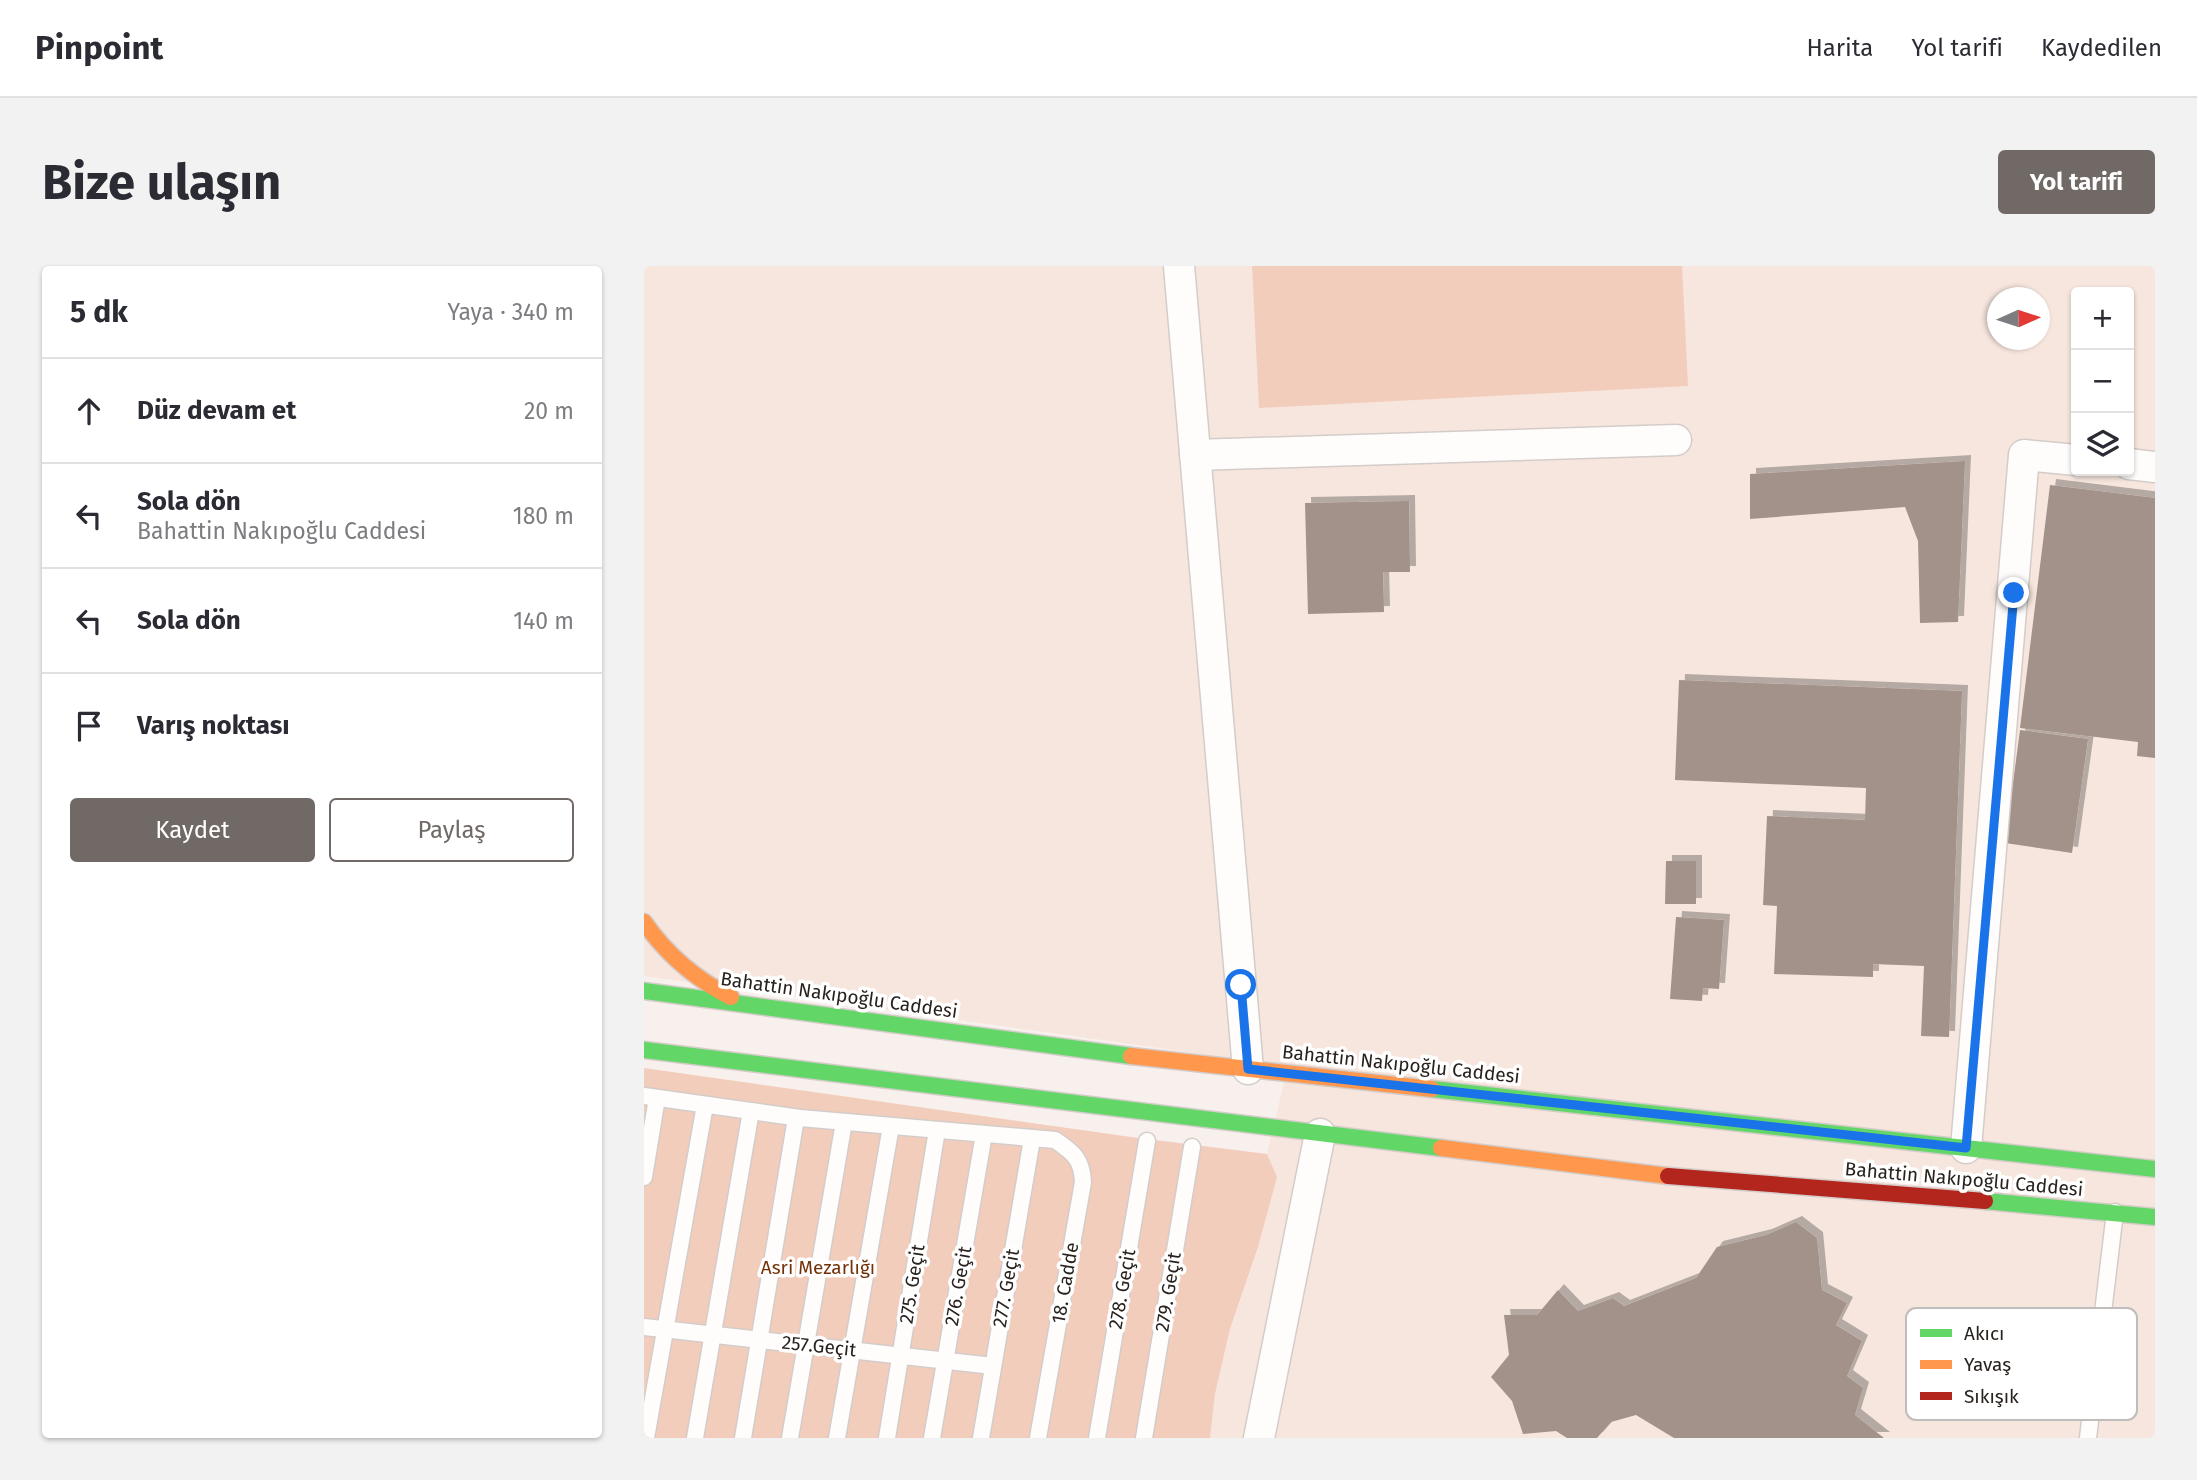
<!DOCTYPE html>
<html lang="tr">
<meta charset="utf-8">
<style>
:root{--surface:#fff;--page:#f2f2f3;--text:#2b2b33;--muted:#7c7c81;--line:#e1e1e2;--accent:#716966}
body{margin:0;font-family:"Fira Sans",sans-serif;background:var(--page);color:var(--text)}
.controls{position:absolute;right:21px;top:21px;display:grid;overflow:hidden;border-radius:7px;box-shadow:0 2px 5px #0004}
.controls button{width:63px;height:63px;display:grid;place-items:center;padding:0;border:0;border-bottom:2px solid var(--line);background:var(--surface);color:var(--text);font:35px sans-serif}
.compass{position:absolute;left:1343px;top:21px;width:63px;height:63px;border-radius:50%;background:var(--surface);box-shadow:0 2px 5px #0004;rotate:87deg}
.stop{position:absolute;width:21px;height:21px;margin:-16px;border:5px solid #1a73e8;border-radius:50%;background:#fff}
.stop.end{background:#1a73e8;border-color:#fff;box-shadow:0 2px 7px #0008}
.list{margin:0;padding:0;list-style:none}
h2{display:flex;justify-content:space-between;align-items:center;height:91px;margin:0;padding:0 28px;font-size:30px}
h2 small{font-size:23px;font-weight:400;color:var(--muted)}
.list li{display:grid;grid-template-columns:46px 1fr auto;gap:21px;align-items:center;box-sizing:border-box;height:105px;padding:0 28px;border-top:2px solid var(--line)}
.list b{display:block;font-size:26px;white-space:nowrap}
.list p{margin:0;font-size:23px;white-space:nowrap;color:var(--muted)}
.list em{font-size:23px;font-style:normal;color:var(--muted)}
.actions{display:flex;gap:14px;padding:21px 28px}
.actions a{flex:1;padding:16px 0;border:2px solid var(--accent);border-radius:7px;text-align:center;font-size:24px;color:var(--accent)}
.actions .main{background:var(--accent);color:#fff}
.icon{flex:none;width:38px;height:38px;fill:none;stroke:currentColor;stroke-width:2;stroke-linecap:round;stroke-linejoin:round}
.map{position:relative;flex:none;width:1511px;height:1172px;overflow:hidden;border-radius:7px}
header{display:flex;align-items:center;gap:42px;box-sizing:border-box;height:98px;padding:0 35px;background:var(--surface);border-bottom:2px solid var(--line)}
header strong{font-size:33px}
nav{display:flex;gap:38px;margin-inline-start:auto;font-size:24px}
.intro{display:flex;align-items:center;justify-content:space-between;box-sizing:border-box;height:168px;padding:0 42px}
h1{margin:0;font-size:49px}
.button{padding:18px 32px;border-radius:7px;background:var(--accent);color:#fff;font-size:24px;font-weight:700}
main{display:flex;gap:42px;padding:0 42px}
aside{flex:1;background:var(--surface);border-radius:7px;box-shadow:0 2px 5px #0004}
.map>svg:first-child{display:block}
.built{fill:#f7e6de;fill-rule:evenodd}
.green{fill:#f3cdbc}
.building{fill:#a3928a;filter:url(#shadow)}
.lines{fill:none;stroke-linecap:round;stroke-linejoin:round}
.lane-casing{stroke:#d4ccc9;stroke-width:19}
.street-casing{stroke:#d4ccc9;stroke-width:33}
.fast-casing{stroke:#d4ccc9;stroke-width:19}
.slow-casing{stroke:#d4ccc9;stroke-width:19}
.jam-casing{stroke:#d4ccc9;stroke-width:19}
.lane{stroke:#fefdfc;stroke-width:16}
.street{stroke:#fefdfc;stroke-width:30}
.fast{stroke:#63d668;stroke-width:16}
.slow{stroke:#ff974d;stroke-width:16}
.jam{stroke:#b3261e;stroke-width:16}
.route{stroke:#1a73e8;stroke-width:9}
.labels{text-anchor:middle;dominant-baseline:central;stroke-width:7;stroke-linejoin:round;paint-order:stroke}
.street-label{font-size:19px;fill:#29211d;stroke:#fff}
.park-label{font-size:19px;fill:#743108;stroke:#fff}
.key{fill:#fff;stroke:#bfbcbb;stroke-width:2}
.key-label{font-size:19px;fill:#29211d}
</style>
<header>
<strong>Pinpoint</strong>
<nav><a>Harita</a><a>Yol tarifi</a><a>Kaydedilen</a></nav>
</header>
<div class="intro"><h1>Bize ulaşın</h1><a class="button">Yol tarifi</a></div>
<main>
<aside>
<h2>5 dk<small>Yaya · 340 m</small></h2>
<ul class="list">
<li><svg class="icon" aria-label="ahead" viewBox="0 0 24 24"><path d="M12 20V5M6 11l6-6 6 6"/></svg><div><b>Düz devam et</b></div><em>20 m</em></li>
<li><svg class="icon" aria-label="left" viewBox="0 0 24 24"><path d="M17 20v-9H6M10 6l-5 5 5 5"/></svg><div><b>Sola dön</b><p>Bahattin Nakıpoğlu Caddesi</p></div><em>180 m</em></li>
<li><svg class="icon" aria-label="left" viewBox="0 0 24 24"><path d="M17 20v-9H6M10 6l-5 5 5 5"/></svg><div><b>Sola dön</b></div><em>140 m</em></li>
<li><svg class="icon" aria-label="arrive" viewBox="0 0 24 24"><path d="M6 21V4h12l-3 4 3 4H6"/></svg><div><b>Varış noktası</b></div></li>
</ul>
<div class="actions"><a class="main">Kaydet</a><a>Paylaş</a></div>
</aside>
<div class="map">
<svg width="1511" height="1172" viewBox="0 0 1511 1172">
<defs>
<filter id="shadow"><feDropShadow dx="6" dy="-6" stdDeviation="0" flood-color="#0004"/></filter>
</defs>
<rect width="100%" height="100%" fill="#f8f0ed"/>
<!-- built -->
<path class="built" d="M0,0H1511V1172H566L571,1128L586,1063L614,981L632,911L623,888L644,800L0,710ZM1432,26H1485V205H1432ZM1353,32H1395V74H1353Z"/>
<!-- green -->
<g class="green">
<polygon points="608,0 1038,0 1044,120 615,142"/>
<polygon points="0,802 487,871 623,888 633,911 614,981 586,1063 571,1128 566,1172 0,1172"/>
</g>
<!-- building -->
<g class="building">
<polygon points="1321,195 1314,356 1276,357 1274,275 1261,241 1106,253 1106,208"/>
<polygon points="1406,219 1511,232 1511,492 1493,490 1494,476 1376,462"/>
<polygon points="765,235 766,306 739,306 740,346 664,348 661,237"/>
<polygon points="1035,414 1318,425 1305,771 1277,770 1280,700 1229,698 1229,711 1130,708 1133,640 1119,639 1123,550 1221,554 1222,522 1031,514"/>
<polygon points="1376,464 1444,473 1428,587 1361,577"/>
<polygon points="1022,595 1052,595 1052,638 1021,638"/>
<polygon points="1032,651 1080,654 1075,723 1059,722 1058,735 1026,733"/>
<polygon points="1152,956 1173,972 1178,1024 1203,1037 1192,1059 1218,1075 1203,1110 1219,1122 1211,1149 1240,1172 1030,1172 992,1149 967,1156 953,1172 923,1172 912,1165 879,1168 868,1135 847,1111 865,1089 860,1049 893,1049 914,1024 934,1045 969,1032 980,1040 1052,1012 1073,981 1122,969"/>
</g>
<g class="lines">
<!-- lane casing -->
<g class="lane-casing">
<g id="lane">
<path d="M0,830L156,852L411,874C429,886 438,893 439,916L394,1172"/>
<polyline points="0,911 13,832"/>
<polyline points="0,1061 349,1100"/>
<polyline points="2,1172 61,839"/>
<polyline points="51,1172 107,845"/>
<polyline points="99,1172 152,852"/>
<polyline points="146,1172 200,856"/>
<polyline points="193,1172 247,860"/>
<polyline points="243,1172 293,864"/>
<polyline points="288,1172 340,868"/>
<polyline points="337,1172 388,873"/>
<polyline points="453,1172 503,875"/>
<polyline points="500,1172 548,881"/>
<polyline points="1444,1172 1471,946"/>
</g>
</g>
<!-- street casing -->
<g class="street-casing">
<g id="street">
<polyline points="535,0 604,803"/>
<polyline points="551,189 1032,174"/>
<polyline points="1485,198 1511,201"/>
<polyline points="1322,882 1380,189 1432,194"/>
<polyline points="615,1172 676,868"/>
</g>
</g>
<!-- fast casing -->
<g class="fast-casing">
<g id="fast">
<polyline points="0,725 487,790"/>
<polyline points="0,784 797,882"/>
<polyline points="788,823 1511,903"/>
<polyline points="1341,935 1511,951"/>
</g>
</g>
<!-- slow casing -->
<g class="slow-casing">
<g id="slow">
<path d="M0,656C23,689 51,713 87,731"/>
<polyline points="487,790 788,823"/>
<polyline points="797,882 1024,910"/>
</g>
</g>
<!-- jam casing -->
<g class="jam-casing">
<polyline id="jam" points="1024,910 1341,935"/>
</g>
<!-- lane -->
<use href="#lane" class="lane"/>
<!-- street -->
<use href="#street" class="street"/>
<!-- fast -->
<use href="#fast" class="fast"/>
<!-- slow -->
<use href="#slow" class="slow"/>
<!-- jam -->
<use href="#jam" class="jam"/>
</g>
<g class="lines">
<!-- route -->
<polyline class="route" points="597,719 604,803 1322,882 1370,327"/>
</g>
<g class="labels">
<!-- street labels -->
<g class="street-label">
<text transform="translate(195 729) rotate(8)">Bahattin Nakıpoğlu Caddesi</text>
<text transform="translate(757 798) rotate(6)">Bahattin Nakıpoğlu Caddesi</text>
<text transform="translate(1320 913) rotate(5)">Bahattin Nakıpoğlu Caddesi</text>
<text transform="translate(421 1017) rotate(-80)">18. Cadde</text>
<text transform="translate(268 1018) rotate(-81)">275. Geçit</text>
<text transform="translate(314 1020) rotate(-80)">276. Geçit</text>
<text transform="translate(362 1022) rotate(-80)">277. Geçit</text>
<text transform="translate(478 1023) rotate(-80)">278. Geçit</text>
<text transform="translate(524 1026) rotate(-81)">279. Geçit</text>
<text transform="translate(175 1080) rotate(6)">257.Geçit</text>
</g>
<!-- park labels -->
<g class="park-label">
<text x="174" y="1001">Asri Mezarlığı</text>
</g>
</g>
<!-- legend -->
<rect x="1262" y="1042" width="231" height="112" rx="10" class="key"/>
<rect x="1276" y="1063" width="32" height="8" fill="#63d668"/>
<rect x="1276" y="1094" width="32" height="9" fill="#ff974d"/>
<rect x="1276" y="1126" width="32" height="8" fill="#b3261e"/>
<g class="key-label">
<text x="1320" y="1074">Akıcı</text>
<text x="1320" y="1105">Yavaş</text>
<text x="1320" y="1137">Sıkışık</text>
</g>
</svg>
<div class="controls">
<button>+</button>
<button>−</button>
<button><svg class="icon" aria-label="layers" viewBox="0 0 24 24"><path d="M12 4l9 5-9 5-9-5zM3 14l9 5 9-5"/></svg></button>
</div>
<svg class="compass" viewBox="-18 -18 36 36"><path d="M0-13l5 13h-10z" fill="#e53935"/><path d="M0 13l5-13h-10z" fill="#7c7c81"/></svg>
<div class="stop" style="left:597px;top:719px"></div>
<div class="stop end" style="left:1370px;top:327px"></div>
</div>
</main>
